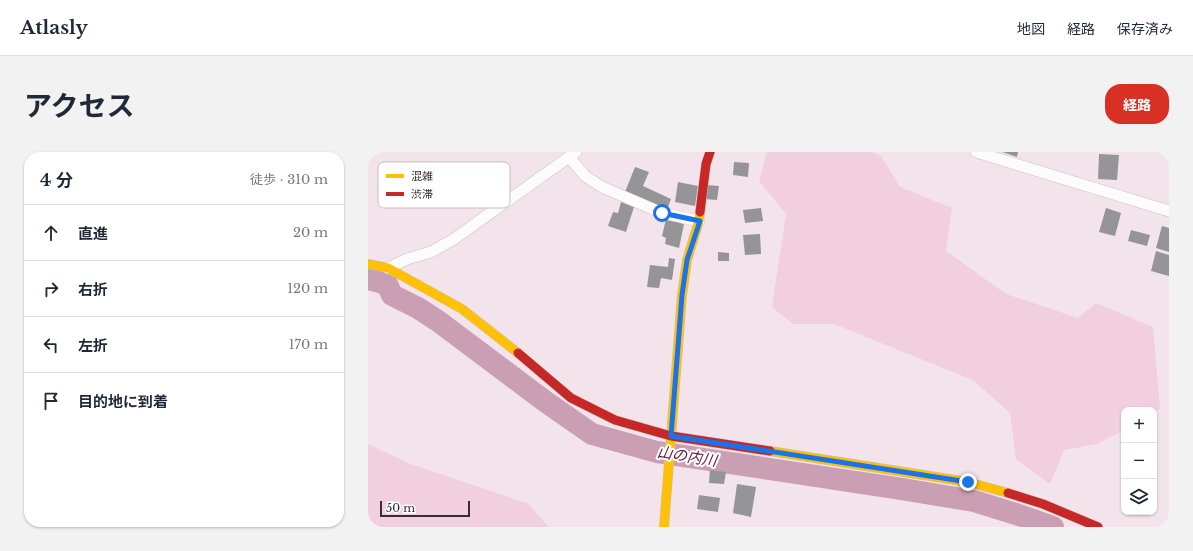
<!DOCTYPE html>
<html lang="ja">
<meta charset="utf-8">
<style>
:root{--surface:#fff;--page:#f2f2f3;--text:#1f2937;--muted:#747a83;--line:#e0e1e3;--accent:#d93025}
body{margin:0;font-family:"Libre Baskerville","Noto Sans JP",serif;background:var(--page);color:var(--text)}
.controls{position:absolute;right:12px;bottom:12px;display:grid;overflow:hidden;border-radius:8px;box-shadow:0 1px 3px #0004}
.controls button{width:36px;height:36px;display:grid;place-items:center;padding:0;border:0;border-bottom:1px solid var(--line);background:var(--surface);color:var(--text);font:20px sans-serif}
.scale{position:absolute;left:12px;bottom:10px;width:90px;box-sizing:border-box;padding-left:4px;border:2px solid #362c31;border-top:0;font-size:11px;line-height:14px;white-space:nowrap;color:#362c31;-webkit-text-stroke:3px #fff;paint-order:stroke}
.stop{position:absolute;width:12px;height:12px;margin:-9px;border:3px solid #1a73e8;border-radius:50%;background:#fff}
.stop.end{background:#1a73e8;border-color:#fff;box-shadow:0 1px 4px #0008}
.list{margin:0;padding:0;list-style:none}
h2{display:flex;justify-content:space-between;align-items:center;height:52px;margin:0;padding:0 16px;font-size:17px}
h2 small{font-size:13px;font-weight:400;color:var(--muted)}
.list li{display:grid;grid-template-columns:26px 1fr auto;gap:12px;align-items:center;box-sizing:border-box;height:56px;padding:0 16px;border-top:1px solid var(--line)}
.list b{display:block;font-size:15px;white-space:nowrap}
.list em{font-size:13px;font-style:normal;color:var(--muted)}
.icon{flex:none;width:22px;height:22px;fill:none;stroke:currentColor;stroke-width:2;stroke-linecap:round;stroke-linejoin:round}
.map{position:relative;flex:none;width:801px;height:375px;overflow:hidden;border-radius:16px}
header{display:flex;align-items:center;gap:24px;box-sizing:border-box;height:56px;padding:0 20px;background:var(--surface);border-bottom:1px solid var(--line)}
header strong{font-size:19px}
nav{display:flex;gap:22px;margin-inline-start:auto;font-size:14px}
.intro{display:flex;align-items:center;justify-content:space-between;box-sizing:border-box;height:96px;padding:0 24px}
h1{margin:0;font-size:28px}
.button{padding:10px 18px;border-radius:16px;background:var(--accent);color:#fff;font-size:14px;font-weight:700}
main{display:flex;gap:24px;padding:0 24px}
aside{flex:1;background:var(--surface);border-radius:16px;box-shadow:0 1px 3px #0004}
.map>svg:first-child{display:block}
.green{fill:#f1cfde}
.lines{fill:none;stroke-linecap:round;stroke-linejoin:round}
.river{stroke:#cb9fb3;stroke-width:22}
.building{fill:#959497}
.street-casing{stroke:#ccc0c5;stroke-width:12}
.slow-casing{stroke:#ccc0c5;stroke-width:10}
.jam-casing{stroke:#ccc0c5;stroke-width:10}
.street{stroke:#fdfbfc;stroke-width:11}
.slow{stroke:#ffc107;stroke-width:9}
.jam{stroke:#c62828;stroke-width:9}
.route{stroke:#1a73e8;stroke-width:5}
.labels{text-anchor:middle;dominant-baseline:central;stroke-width:4;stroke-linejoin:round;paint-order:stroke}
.water-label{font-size:15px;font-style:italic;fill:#5d1940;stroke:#fff}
.key{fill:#fff;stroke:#c3c0c1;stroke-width:1}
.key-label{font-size:11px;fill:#362c31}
</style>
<header>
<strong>Atlasly</strong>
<nav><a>地図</a><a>経路</a><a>保存済み</a></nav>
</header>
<div class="intro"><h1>アクセス</h1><a class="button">経路</a></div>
<main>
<aside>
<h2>4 分<small>徒歩 · 310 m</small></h2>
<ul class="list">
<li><svg class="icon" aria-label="ahead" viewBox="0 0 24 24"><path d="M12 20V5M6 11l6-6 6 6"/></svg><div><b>直進</b></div><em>20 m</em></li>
<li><svg class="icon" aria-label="right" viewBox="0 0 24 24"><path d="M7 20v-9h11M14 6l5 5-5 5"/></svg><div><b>右折</b></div><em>120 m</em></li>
<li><svg class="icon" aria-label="left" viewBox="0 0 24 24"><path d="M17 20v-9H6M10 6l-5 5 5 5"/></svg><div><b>左折</b></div><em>170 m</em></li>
<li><svg class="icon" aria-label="arrive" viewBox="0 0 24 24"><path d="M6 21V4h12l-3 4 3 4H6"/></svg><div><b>目的地に到着</b></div></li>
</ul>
</aside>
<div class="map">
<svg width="801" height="375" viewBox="0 0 801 375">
<rect width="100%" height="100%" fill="#f2e4ea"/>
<!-- green -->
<g class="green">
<polygon points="399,0 504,0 513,4 532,35 584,56 578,99 638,142 710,166 728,151 785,175 792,257 786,261 786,258 756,258 756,278 729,292 696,298 682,332 648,307 642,261 605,228 466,172 425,172 404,155 418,62 391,29"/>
<polygon points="0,292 40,311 161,352 180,375 0,375"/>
</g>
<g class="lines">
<!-- river -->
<polyline class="river" points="0,127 19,132 24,143 50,156 70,169 178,250 224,282 289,300 534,337 606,349 651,363 685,375"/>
</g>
<!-- building -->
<g class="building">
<polygon points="634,0 650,0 649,5"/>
<polygon points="731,2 751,3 749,28 730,27"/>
<polygon points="366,10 381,11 380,25 365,23"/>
<polygon points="267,15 281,20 275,34 303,47 299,58 257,40"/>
<polygon points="310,30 330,34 327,54 307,50"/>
<polygon points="339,33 351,34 349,48 337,47"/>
<polygon points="253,50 266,55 258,80 240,74 245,60 250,61"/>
<polygon points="393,56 395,69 377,71 375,58"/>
<polygon points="738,56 753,61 747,84 731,80"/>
<polygon points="298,67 316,72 311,96 297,92 298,86 294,84"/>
<polygon points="794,74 801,76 801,100 788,96"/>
<polygon points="763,78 782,83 779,94 760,89"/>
<polygon points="392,82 393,102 377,103 375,83"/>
<polygon points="788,99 801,103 801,124 783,119"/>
<polygon points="350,100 361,101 361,109 350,109"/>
<polygon points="301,106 307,107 304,128 293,126 291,136 279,135 282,113 300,115"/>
<polygon points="342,318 358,320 356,332 341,331"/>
<polygon points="369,332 388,335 383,365 365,361"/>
<polygon points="331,343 352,346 350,360 329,357"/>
</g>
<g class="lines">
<!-- street casing -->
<g class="street-casing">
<g id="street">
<polyline points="608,0 801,59"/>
<polyline points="201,5 217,24 234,35 294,61 331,69"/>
<polyline points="20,116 39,107 63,100 86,87 208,0"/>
</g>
</g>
<!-- slow casing -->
<g class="slow-casing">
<g id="slow">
<polyline points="0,112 20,116 94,157 150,201"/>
<polyline points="402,299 600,330 640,341"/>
<polyline points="296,375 314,143 319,108 331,69 332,60"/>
</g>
</g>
<!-- jam casing -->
<g class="jam-casing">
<g id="jam">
<polyline points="332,60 338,12 342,0"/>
<polyline points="150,201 203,246 247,268 303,284 402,299"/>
<polyline points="640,341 675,352 730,375"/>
</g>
</g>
<!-- street -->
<use href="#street" class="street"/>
<!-- slow -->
<use href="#slow" class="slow"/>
<!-- jam -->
<use href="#jam" class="jam"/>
</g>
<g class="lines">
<!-- route -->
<polyline class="route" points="294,61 332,69 319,108 314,143 303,284 600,330"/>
</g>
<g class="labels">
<!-- water labels -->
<g class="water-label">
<text transform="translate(319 304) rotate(9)">山の内川</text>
</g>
</g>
<!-- legend -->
<rect x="10" y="10" width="132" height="46" rx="6" class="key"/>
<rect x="18" y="22" width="18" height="4" fill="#ffc107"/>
<rect x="18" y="40" width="18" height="4" fill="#c62828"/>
<g class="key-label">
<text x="43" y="28">混雑</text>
<text x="43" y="46">渋滞</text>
</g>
</svg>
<div class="controls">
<button>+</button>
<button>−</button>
<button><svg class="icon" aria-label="layers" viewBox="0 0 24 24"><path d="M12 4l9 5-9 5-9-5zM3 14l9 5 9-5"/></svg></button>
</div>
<div class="scale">50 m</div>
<div class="stop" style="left:294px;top:61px"></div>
<div class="stop end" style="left:600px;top:330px"></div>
</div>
</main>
